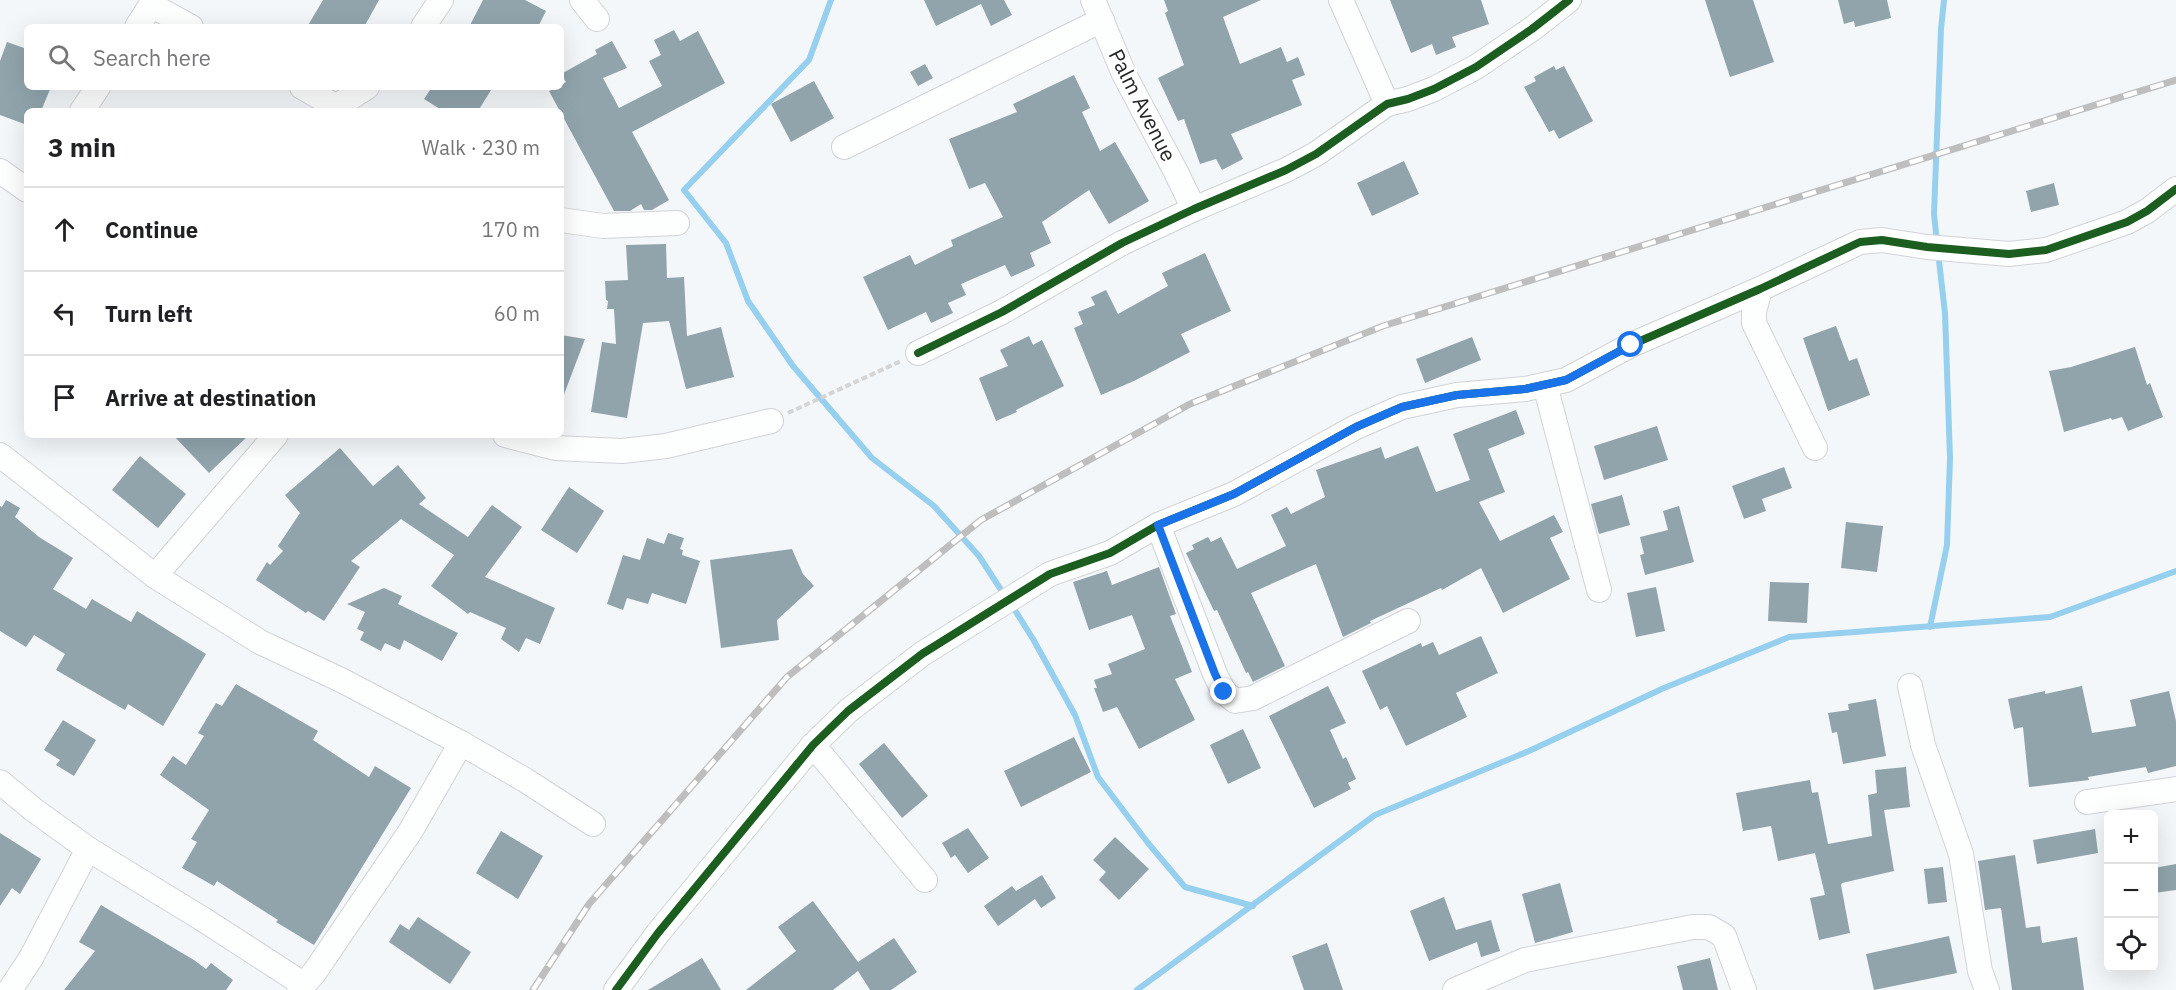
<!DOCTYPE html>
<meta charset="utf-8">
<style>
:root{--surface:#fff;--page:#f6f6f6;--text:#202124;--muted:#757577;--line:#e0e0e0}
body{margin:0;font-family:"IBM Plex Sans",sans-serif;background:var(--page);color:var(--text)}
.controls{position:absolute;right:18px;bottom:18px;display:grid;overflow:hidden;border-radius:9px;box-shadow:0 6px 24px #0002}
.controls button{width:54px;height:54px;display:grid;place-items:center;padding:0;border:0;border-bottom:2px solid var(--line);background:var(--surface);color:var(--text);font:30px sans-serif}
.stop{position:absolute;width:18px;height:18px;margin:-14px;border:4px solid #1a73e8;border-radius:50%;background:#fff}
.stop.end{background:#1a73e8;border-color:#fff;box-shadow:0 2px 6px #0008}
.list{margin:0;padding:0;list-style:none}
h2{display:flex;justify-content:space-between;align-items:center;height:78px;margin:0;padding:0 24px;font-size:26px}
h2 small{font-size:20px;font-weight:400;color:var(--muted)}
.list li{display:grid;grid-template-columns:39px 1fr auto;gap:18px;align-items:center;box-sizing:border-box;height:84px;padding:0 24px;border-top:2px solid var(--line)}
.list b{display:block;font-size:22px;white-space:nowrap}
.list em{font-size:20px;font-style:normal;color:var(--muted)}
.icon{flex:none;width:33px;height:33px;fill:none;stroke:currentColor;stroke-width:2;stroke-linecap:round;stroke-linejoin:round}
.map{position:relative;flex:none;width:2176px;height:990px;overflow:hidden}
.search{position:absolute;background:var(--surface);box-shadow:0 6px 24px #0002;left:24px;top:24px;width:540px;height:66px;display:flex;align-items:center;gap:15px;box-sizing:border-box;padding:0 21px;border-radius:9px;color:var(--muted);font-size:22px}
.panel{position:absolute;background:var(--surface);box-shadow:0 6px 24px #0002;left:24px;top:108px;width:540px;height:330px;border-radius:9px}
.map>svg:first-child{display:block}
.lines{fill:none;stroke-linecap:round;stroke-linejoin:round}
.stream{stroke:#96d0ee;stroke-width:6}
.building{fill:#91a4ac}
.street-casing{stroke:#d1d3d6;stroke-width:26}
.path{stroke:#d5d5d5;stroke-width:4;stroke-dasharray:6 3;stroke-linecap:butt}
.street{stroke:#fdfefe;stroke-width:24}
.rail-casing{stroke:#bebebe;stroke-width:7}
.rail{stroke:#fff;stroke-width:4.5;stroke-dasharray:14;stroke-linecap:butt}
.cycleway-casing{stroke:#fff;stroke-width:11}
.cycleway{stroke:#1b5e20;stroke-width:8}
.route{stroke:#1a73e8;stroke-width:8}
.labels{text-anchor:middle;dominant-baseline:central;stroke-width:6;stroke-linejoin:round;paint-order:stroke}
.street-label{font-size:21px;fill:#222425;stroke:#fff}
</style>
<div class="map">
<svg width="2176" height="990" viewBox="0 0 2176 990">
<rect width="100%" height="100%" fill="#f4f7fa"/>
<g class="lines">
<!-- stream -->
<g class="stream">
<polyline points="831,0 809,60 684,190 726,243 748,301 793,366 872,458 934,506 979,556 1005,596"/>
<polyline points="1937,242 1934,214 1941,29 1944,0"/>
<polyline points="1011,604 1033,639 1075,715 1098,777 1148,843 1185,887 1253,906"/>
<polyline points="1930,627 1947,545 1950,458 1945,313 1938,252"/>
<polyline points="1137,990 1375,815 1529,751 1664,688 1789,637 2050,617 2176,571"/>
</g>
</g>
<!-- building -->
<g class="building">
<polygon points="323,0 379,0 364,27 307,27"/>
<polygon points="483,0 525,0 546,11 538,27 469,27"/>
<polygon points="924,0 1004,0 1012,15 991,26 981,4 936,26"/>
<polygon points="1164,0 1261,0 1223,17 1240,64 1281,47 1287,62 1298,57 1305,75 1292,80 1302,105 1231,134 1243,159 1222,170 1216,159 1200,164 1184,119 1178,121 1158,78 1184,65 1165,13 1168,11"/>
<polygon points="1390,0 1481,0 1489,24 1452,37 1456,47 1436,55 1432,44 1411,53"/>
<polygon points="1705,0 1753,0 1774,62 1730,77"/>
<polygon points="1838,0 1887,0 1891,18 1855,27 1854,21 1844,24"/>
<polygon points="674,30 680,41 698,31 725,83 632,132 669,200 652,210 644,210 641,204 630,211 614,211 549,91 561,87 561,85 566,82 561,74 597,54 595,50 612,41 627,68 603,78 619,108 662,86 649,61 661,55 654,40"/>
<polygon points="7,42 27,49 27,87 51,87 41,111 27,111 27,125 0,115 0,61"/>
<polygon points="925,64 933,78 918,86 910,72"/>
<polygon points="1554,66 1556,70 1564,66 1593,121 1559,139 1554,130 1549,132 1524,87 1536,81 1534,77"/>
<polygon points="1074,75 1090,108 1082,112 1100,151 1115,142 1149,201 1109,224 1089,190 1042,222 1051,243 1030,253 1035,266 1011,277 1005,265 961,284 966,295 948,303 953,313 931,323 926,312 888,330 863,277 910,255 915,265 953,246 951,240 1003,217 985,183 969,189 949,139 1017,112 1013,104"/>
<polygon points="814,81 834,118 791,142 771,104"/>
<polygon points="432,87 493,87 478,111 443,111 424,99"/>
<polygon points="1404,161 1419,194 1372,216 1357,183"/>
<polygon points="2054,183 2059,205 2031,212 2026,191"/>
<polygon points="666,244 667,278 684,277 687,336 721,327 734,377 686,389 669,321 643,323 627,418 591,412 602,342 616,344 614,309 607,309 608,301 606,300 605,281 628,280 626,245"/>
<polygon points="1205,253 1231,311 1181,334 1190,352 1134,381 1101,395 1074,328 1083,324 1078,312 1095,305 1091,297 1106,290 1118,314 1168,286 1162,273"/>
<polygon points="1836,326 1849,361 1857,358 1870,395 1828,411 1803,338"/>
<polygon points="561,335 585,339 563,397 561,397"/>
<polygon points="1029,336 1033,345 1042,340 1064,386 1016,410 1017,412 996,421 979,378 1008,366 1000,350"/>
<polygon points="1472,337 1481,360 1425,383 1416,359"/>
<polygon points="2135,347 2147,385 2150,383 2163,417 2128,431 2122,417 2112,420 2111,418 2064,432 2049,371 2071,367"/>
<polygon points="1516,410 1525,434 1488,449 1505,492 1479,502 1500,541 1554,515 1563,532 1550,538 1570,579 1503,613 1481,568 1442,590 1441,588 1370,621 1371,623 1343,637 1316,564 1251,593 1285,666 1253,682 1248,672 1246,673 1217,610 1214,611 1186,553 1194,549 1192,545 1208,537 1211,542 1221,537 1237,569 1286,546 1271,515 1287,507 1291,514 1325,497 1316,470 1381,447 1385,459 1418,446 1436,492 1470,480 1453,434"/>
<polygon points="1657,426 1668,460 1604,480 1594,446"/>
<polygon points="173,435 249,435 209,473"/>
<polygon points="340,448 373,486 398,465 426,498 419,504 468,537 492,505 522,527 485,577 555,608 540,644 526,638 519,652 501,639 506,628 470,612 468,614 431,586 454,555 401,519 351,561 360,567 324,621 308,611 306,613 256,580 267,562 270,565 283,551 278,546 300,513 285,495"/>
<polygon points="140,456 186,494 158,528 112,490"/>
<polygon points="1784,467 1792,488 1762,499 1766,511 1744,519 1732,486"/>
<polygon points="569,487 604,511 577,553 541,530"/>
<polygon points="1622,495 1630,525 1599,534 1591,504"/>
<polygon points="6,500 20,508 15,517 39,537 73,558 53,589 86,609 92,599 131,622 137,611 206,654 163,726 128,704 125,710 56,670 65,654 34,635 26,647 0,631 0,506 2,507"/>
<polygon points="1679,506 1694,562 1645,575 1640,555 1644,554 1640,537 1668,530 1663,511"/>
<polygon points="1846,522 1883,526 1877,572 1841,568"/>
<polygon points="668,533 684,538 680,549 683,550 682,555 700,561 686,604 652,593 648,604 627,598 623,610 607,604 623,555 640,560 647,538 664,544"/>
<polygon points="792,549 803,574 814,586 777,620 779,640 721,648 710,560"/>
<polygon points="1159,567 1176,614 1170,616 1192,672 1175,679 1195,720 1139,749 1117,707 1103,712 1094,688 1097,688 1094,680 1112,674 1108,664 1145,649 1132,615 1089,630 1073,582 1107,571 1112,585"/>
<polygon points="1770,582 1809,583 1807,623 1768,621"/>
<polygon points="1656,587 1665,631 1636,637 1627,593"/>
<polygon points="384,588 402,596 398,604 458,633 442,661 404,640 400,650 385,643 381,651 360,640 364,632 357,629 365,612 347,604"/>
<polygon points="1481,636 1498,673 1456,693 1467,717 1406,746 1387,706 1380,710 1362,671 1421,643 1422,647 1433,642 1439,655"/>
<polygon points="236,684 318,731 313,740 369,777 375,766 411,788 314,945 276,922 278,920 217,881 214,886 182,868 197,842 191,839 209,810 160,775 173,756 186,765 204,736 198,733 216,703 222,706"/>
<polygon points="1328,686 1346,723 1330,730 1343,759 1346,757 1356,779 1348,783 1351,789 1314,808 1269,716"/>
<polygon points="2082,686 2092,733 2136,726 2130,700 2169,691 2176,721 2176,766 2148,773 2146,767 2088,777 2089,780 2029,787 2023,727 2014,729 2008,699 2045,691 2045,694"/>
<polygon points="1876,699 1886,756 1843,764 1837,732 1832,733 1828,713 1849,710 1848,704"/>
<polygon points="63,720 96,740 74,776 56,765 60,760 44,750"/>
<polygon points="1243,729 1261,768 1228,784 1210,745"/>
<polygon points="1074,737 1091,772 1021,807 1004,771"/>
<polygon points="884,743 928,796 902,818 859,764"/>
<polygon points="1906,767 1910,807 1884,810 1894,871 1842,883 1841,885 1850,933 1819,940 1810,898 1825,895 1815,853 1778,861 1771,826 1743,831 1736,793 1810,780 1812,793 1818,792 1828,844 1872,836 1868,795 1877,793 1875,770"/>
<polygon points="968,828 989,858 968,873 955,855 951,858 942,843"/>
<polygon points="2095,829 2098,853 2037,864 2033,840"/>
<polygon points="501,831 543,856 518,899 476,873"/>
<polygon points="0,833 41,859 20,894 12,888 0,906"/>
<polygon points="1115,837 1149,869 1119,900 1099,880 1106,872 1093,860"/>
<polygon points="2015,855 2026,928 2040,926 2042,943 2077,937 2084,990 2012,990 2001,908 1985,910 1978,861"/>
<polygon points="2176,864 2176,890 2154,893 2154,868"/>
<polygon points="1943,867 1947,902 1928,904 1924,869"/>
<polygon points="1042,875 1056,898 1041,908 1035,899 998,926 984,906 1012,886 1016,891"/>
<polygon points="1560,883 1573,932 1535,943 1522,894"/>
<polygon points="1444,897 1456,930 1491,920 1500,951 1481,957 1477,942 1429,961 1410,911"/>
<polygon points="813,901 858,962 894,938 917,972 891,990 870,990 858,971 833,990 746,990 796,951 778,927"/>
<polygon points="101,905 194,960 206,969 211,963 233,980 226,990 64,990 95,951 79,942"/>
<polygon points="418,917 471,952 450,984 389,942 400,924 409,930"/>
<polygon points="1949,936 1957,973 1874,990 1866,954"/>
<polygon points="1327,943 1343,990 1304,990 1292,956"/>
<polygon points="702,958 721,990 648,990"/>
<polygon points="1710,958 1718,990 1683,990 1677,966"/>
</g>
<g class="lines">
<!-- street casing -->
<g class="street-casing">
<g id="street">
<polyline points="582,0 597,19"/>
<polyline points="1093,0 1124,74 1176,172 1194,209"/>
<polyline points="1341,0 1387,104"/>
<polyline points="151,5 191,27"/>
<polyline points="137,27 154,0"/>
<polyline points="423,27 441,0"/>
<polyline points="302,87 344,111"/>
<polyline points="337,106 367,87"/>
<polyline points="82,111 98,87"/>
<polyline points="844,147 1102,20"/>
<polyline points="0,171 27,190"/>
<polyline points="561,220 603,226 677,223"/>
<polyline points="1760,289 1754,312 1754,323 1815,448"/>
<polyline points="918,353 1002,312 1122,243 1194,209 1286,170 1316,154 1387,104 1408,99 1434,89 1476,67 1532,29 1569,0"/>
<polyline points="1545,385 1599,590"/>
<polyline points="505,435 555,448 622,451 666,446 771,421"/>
<polyline points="0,455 155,576 260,642 341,680 461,743 525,780 593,824"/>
<polyline points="1158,525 1215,674 1224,692 1235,701 1253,698 1408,621"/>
<polyline points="155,576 276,435"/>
<polyline points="1910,686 1923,745 1961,854 1980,971 1987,990"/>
<polyline points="813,745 925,880"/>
<polyline points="0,782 34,810 88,849 201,918 303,984"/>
<polyline points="2087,802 2176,789"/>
<polyline points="10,990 31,958 88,849"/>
<polyline points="299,990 314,973 410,832 461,743"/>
<polyline points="616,990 658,933 813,745 848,711 922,654 1050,574 1110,553 1158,525 1234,494 1356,427 1402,407 1457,395 1525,389 1566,380 1631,345 1760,289 1860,242 1882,240 1927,247 2009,254 2046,250 2127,222 2147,211 2176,189"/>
<polyline points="1455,990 1525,960 1693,927 1709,927 1724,936 1744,990"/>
</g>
</g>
<!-- path -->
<polyline class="path" points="788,413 901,361"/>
<!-- street -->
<use href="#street" class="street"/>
<!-- rail casing -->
<g class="rail-casing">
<polyline id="rail" points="533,990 589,904 787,677 981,520 1190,404 1383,326 2176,80"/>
</g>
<!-- rail -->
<use href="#rail" class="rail"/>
<!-- cycleway casing -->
<g class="cycleway-casing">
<g id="cycleway">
<polyline points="918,353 1002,312 1122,243 1194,209 1286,170 1316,154 1387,104 1408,99 1434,89 1476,67 1532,29 1569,0"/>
<polyline points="616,990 658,933 813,745 848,711 922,654 1050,574 1110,553 1158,525 1234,494 1356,427 1402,407 1457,395 1525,389 1566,380 1631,345 1760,289 1860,242 1882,240 1927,247 2009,254 2046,250 2127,222 2147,211 2176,189"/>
</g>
</g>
<!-- cycleway -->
<use href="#cycleway" class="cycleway"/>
</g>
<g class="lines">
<!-- route -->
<polyline class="route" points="1224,692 1215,674 1158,525 1234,494 1356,427 1402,407 1457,395 1525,389 1566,380 1631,345"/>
</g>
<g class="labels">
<!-- street labels -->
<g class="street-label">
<text transform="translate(1143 105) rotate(63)">Palm Avenue</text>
</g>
</g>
</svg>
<div class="controls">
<button>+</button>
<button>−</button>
<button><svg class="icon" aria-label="locate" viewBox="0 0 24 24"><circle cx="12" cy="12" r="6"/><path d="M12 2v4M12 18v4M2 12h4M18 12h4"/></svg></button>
</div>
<div class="stop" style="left:1631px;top:345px"></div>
<div class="stop end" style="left:1224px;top:692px"></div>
<div class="search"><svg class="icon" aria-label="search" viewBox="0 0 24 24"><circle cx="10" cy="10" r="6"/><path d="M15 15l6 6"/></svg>Search here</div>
<section class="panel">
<h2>3 min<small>Walk · 230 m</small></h2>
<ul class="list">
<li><svg class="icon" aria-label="ahead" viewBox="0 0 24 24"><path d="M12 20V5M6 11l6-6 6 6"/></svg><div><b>Continue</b></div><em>170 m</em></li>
<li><svg class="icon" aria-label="left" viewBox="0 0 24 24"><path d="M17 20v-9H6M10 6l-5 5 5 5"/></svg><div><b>Turn left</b></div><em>60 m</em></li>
<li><svg class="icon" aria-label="arrive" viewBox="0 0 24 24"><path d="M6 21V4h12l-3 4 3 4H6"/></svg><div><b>Arrive at destination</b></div></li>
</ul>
</section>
</div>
